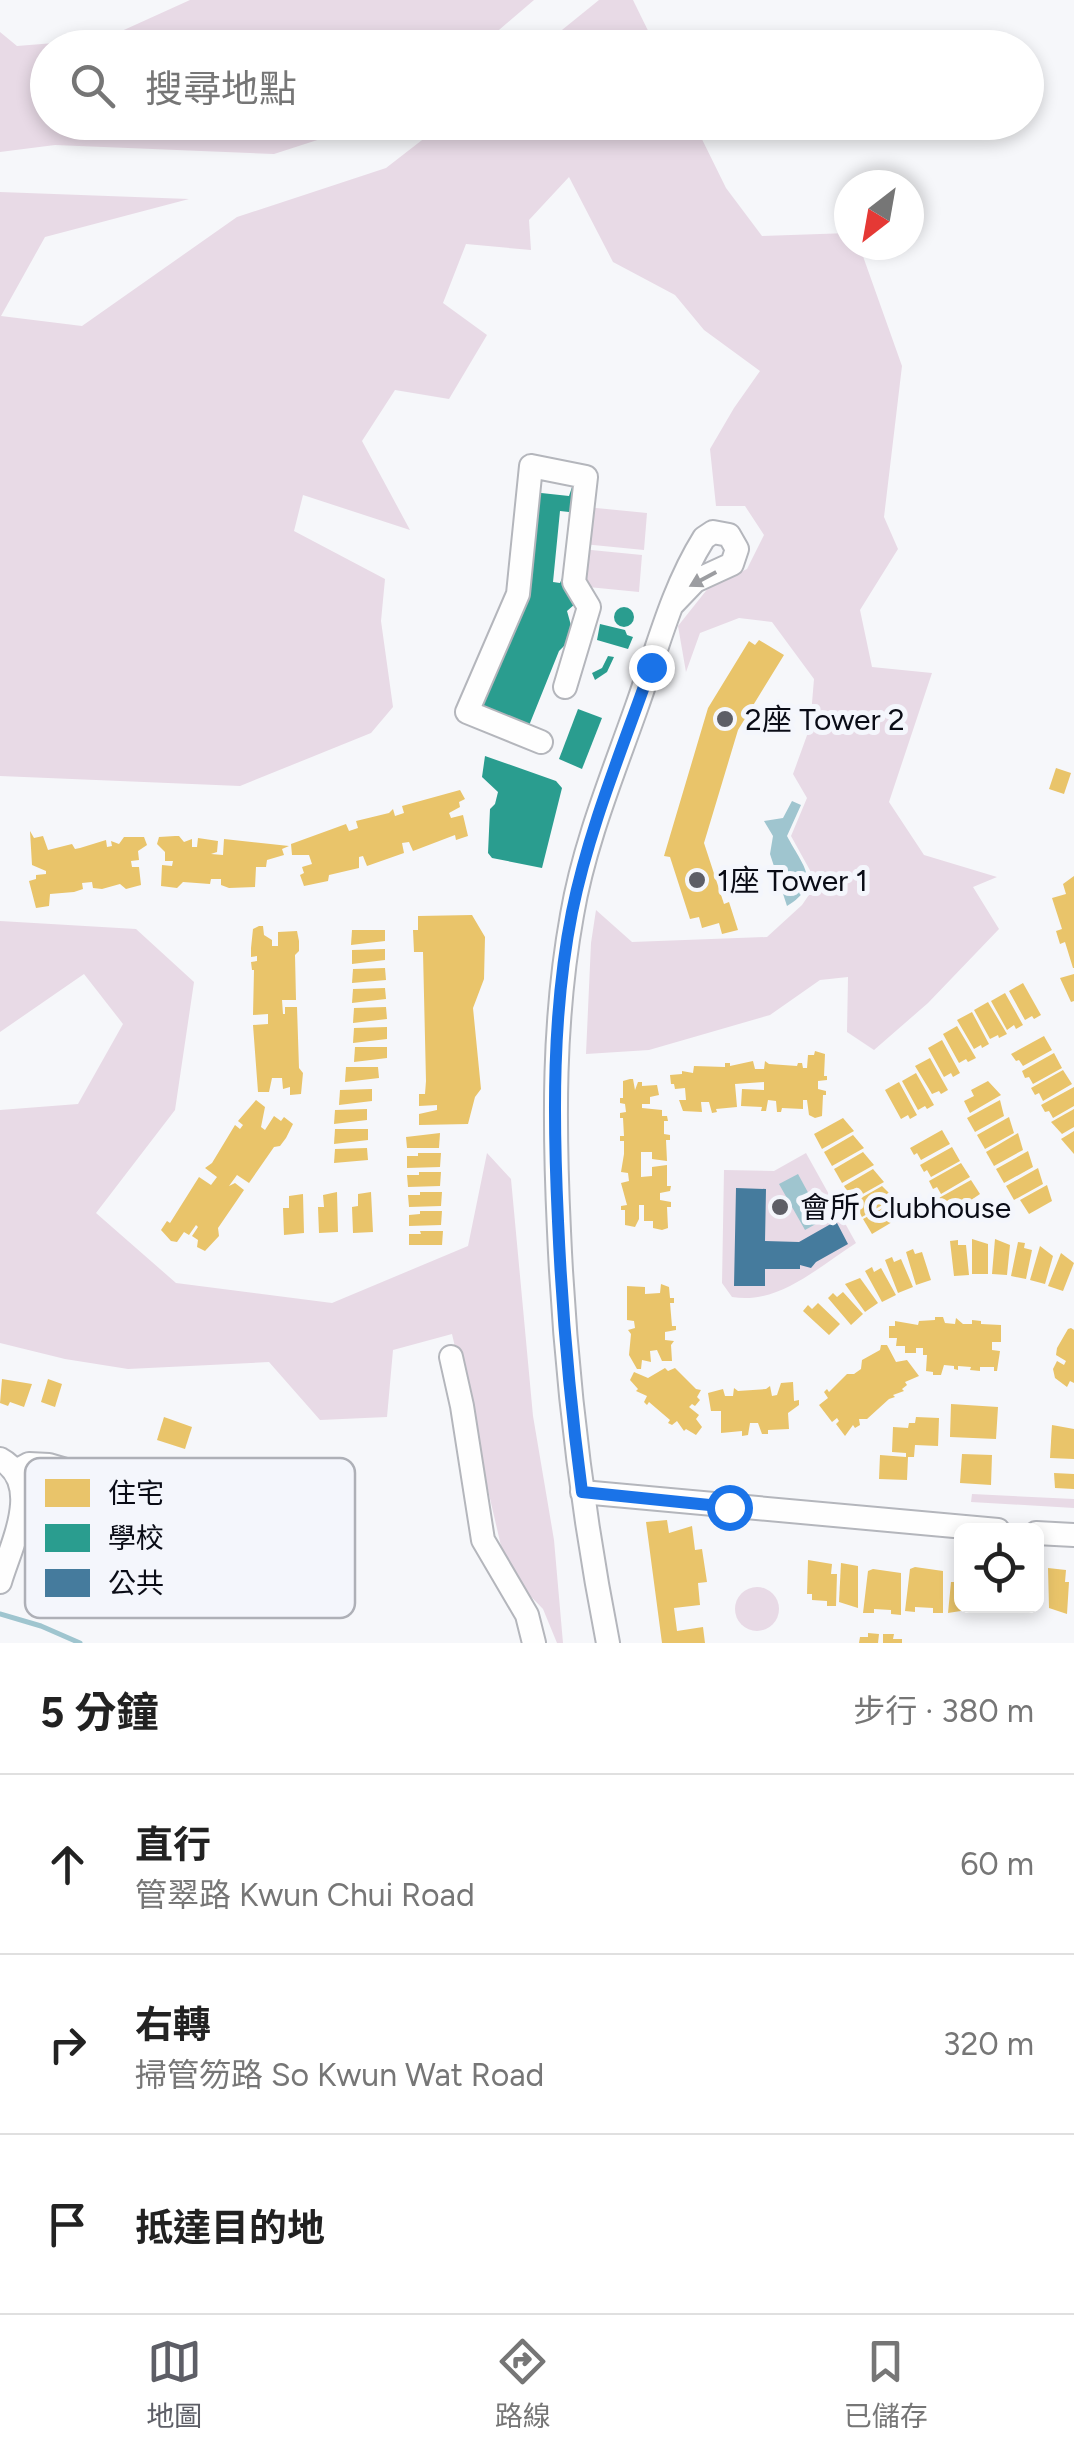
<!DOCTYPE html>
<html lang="zh-TW">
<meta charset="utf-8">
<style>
:root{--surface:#fff;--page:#f6f6f6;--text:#222;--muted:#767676;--line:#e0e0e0;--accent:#5d5e66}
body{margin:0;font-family:Figtree,"Noto Sans TC",sans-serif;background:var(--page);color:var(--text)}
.controls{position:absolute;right:30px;bottom:30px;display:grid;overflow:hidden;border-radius:15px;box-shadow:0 5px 15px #0003}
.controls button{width:90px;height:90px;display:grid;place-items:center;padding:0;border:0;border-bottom:2px solid var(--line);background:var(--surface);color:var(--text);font:50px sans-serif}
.compass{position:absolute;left:834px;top:170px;width:90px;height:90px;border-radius:50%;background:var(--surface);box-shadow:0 5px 15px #0003;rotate:211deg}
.stop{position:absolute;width:30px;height:30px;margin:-22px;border:8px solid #1a73e8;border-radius:50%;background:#fff}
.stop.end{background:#1a73e8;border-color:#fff;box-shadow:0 2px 10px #0008}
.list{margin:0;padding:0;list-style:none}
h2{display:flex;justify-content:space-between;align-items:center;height:130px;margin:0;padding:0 40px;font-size:42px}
h2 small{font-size:32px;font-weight:400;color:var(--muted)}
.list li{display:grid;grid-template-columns:65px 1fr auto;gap:30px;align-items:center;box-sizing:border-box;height:180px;padding:0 40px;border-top:2px solid var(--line)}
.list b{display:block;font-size:38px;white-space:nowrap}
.list p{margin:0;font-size:32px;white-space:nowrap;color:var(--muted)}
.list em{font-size:32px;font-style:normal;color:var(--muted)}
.icon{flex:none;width:55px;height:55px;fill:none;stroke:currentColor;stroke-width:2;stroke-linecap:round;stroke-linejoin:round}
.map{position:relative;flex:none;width:1074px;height:1643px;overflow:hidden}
.search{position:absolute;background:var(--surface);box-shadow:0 5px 15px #0003;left:30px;right:30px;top:30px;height:110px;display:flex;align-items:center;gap:25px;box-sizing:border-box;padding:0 35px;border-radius:55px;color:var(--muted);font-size:38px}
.sheet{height:670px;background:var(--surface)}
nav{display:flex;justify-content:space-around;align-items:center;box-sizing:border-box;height:140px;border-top:2px solid var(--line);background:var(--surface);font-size:28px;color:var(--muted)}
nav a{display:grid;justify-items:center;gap:5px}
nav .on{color:var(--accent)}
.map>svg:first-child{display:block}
.green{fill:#e8dae6}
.water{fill:#9fc5cf}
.homes{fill:#e9c46a}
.schools{fill:#2a9d8f}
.public{fill:#457b9d}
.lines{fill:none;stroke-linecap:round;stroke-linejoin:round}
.stream{stroke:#9fc5cf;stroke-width:5}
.minor-casing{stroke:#b4b6bc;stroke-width:26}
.minor{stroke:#fefefe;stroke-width:22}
.oneway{fill:#9c9da1}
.route{stroke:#1a73e8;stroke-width:12}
.poi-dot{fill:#5d5e66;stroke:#f4f6fc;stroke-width:4}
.labels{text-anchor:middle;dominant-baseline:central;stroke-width:10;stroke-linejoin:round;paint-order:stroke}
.poi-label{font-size:30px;fill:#0a0c16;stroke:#f4f6fc;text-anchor:start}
.key{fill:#f4f6fc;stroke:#aeb0b7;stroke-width:2.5}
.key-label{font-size:28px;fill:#0a0c16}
</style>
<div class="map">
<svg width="1074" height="1643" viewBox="0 0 1074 1643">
<rect width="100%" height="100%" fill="#f6f7fa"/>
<!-- green -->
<g class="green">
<polygon points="190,0 534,0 479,47 48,48 48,122 370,123 274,154 55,145 0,152 0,32 17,46 104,39"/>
<polygon points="599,0 633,0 656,47 541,47"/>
<polygon points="444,123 694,123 726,188 762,236 849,233 849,245 859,245 902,366 884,517 898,549 860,610 872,667 932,673 889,802 924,855 997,877 973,887 999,929 928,1003 874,1050 847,1032 848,977 820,980 770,1015 649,1050 586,1054 591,943 596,910 632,942 767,937 802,905 817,883 791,836 807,798 793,774 810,727 814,679 772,622 739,618 700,633 686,672 678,626 709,587 747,569 764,535 745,506 716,506 710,449 734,408 760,371 704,330 675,295 613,262 569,177 529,220 531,250 466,244 443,303 487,335 449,399 395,390 362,441 410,530 303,495 294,531 385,579 381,621 393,707 371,733 240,786 0,776 0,192 189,199 45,237 1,316 82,326 237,217 386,168"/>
<polygon points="586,507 647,513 644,550 583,544"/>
<polygon points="581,549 642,555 639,592 578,586"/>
<polygon points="0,921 136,929 194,982 175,1110 96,1213 176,1283 332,1303 468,1246 487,1153 511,1179 533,1416 554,1540 563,1643 557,1643 543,1609 507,1572 452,1334 393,1350 387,1417 320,1420 269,1362 128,1369 65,1359 0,1343 0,1110 78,1104 123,1024 84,974 0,1032"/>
<path d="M806,1153L856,1243C818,1267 779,1305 732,1297L722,1283L724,1170L774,1171Z"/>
<polygon points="972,1494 1074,1499 1074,1508 971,1502"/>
<circle cx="757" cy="1609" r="22"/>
</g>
<!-- water -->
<g class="water">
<path d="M792,801L801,805L787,836C802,865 824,884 787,906L770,854L773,836L764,821L783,818Z"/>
<polygon points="798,1174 823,1220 805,1230 779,1184"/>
</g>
<!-- homes -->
<g class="homes">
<polygon points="759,640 784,655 738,730 704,843 724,904 729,902 738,930 722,934 719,923 702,928 699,917 690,919 670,857 664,856 708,708 749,641 755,645"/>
<polygon points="1056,768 1071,773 1064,794 1049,789"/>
<polygon points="460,790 465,799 459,802 460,807 449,813 451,818 463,815 468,836 456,840 455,835 413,851 409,842 402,843 404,853 367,866 363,856 359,857 359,868 329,875 328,881 304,886 300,875 304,873 302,867 312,864 309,855 292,855 291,844 346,824 349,831 358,828 356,821 389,813 393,809 395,816 404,813 402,806"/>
<polygon points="30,831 34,838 43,836 48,850 72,844 75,849 80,848 106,840 107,847 112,846 111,841 119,844 124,837 144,837 147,845 138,851 139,860 131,861 132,867 139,867 141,885 126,889 120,884 102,889 93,888 92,882 82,883 83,889 74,892 50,894 49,906 36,908 29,881 36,879 36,875 46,874 46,871 32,865"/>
<polygon points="175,836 179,836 184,842 192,839 192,847 197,847 198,838 218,841 217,852 211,854 223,855 224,839 289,846 282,849 284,855 267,860 266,867 256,867 255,887 229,888 221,885 221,879 211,879 210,884 183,882 177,888 161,886 162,865 172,866 173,861 165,861 165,852 157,844 159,837"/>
<polygon points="1074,876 1074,968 1073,968 1065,942 1060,944 1056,931 1062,929 1052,898 1066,894 1063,884"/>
<polygon points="472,915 485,937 484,979 473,1008 481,1089 475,1097 468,1124 419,1125 419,1114 437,1110 437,1105 419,1106 419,1094 425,1094 426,1081 423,952 414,952 413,930 418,930 418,916"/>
<polygon points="259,926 263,926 264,935 272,940 272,946 278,946 278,932 297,931 299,941 299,951 295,955 296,1000 282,1000 283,1014 285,1014 285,1007 297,1007 299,1068 303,1073 301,1094 290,1095 290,1087 283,1089 282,1078 272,1078 269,1092 258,1092 253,1025 268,1024 268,1014 253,1015 254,970 252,970 251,962 257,961 257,956 251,957 251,948 253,929"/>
<polygon points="352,930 385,930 385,941 351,945"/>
<polygon points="385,949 385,960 352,964 352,950"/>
<polygon points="385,968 386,980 352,983 353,969"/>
<polygon points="1074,974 1074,1001 1071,1002 1060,978"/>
<polygon points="1023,983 1041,1015 1034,1019 1032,1016 1025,1020 1009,991"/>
<polygon points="385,988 386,999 352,1003 353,989"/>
<polygon points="1005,993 1023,1025 1016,1029 1014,1025 1007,1030 991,1001"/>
<polygon points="988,1002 1007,1034 999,1038 998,1035 990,1039 974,1010"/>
<polygon points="386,1007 387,1019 353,1023 354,1008"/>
<polygon points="972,1012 989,1044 982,1048 981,1045 974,1049 957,1020"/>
<polygon points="957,1026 976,1058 968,1062 966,1059 959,1063 943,1034"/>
<polygon points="387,1027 387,1039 353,1043 354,1028"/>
<polygon points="1044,1036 1052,1050 1023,1066 1019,1060 1016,1061 1011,1054"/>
<polygon points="942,1040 960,1073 953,1077 951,1073 944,1077 928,1048"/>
<polygon points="355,1047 387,1047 387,1058 354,1062"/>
<polygon points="815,1051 825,1054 824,1076 827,1076 827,1080 818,1081 818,1089 826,1091 826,1095 823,1095 822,1116 815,1118 809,1115 807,1100 803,1100 803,1109 782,1108 781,1112 777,1112 776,1101 768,1100 766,1111 761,1111 762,1107 741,1106 742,1089 764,1090 764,1082 735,1084 737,1107 716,1109 717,1112 712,1113 709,1102 701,1102 702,1112 683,1111 679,1100 686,1100 685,1088 675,1089 674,1084 671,1084 670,1075 682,1074 682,1071 693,1073 694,1066 725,1067 725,1063 730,1063 730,1066 753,1061 755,1069 764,1069 765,1061 769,1064 797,1066 798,1063 802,1063 803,1068 807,1068 808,1055 814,1055"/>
<polygon points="1054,1053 1062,1068 1033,1084 1029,1077 1025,1078 1022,1071"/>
<polygon points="930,1058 948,1090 941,1094 939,1091 932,1094 915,1066"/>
<polygon points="346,1067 378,1067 379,1078 345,1082"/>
<polygon points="1063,1070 1072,1084 1043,1101 1039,1093 1035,1095 1031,1088"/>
<polygon points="916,1073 934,1105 927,1109 925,1106 918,1110 902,1081"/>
<polygon points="630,1079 633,1079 635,1090 638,1082 642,1082 642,1086 657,1085 659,1095 650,1097 650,1104 642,1104 642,1108 662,1110 662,1116 667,1116 668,1121 664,1121 664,1134 670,1135 670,1140 666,1140 667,1161 652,1159 652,1152 641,1152 641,1177 652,1176 652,1167 667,1165 667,1186 671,1186 670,1191 660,1193 660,1200 671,1202 671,1207 667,1207 668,1228 662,1230 653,1228 653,1221 644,1221 644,1205 639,1205 639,1219 635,1227 625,1225 625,1210 621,1210 621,1206 627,1205 621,1183 629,1181 628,1173 621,1172 624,1154 624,1141 620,1141 620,1136 624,1136 623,1118 620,1118 620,1113 626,1112 625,1104 620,1103 620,1098 623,1098 623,1081"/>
<polygon points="988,1081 1001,1095 970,1113 964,1101 974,1096 971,1090"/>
<polygon points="899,1082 917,1115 910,1119 908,1115 901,1119 885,1090"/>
<polygon points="1074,1087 1074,1106 1053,1118 1049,1111 1045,1112 1041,1105"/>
<polygon points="372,1089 372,1101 339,1105 340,1090"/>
<polygon points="256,1100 265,1107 261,1127 265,1130 274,1116 281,1121 284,1117 293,1124 286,1138 280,1146 274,1147 249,1183 237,1175 229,1186 235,1183 244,1190 218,1228 219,1236 205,1251 197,1247 198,1240 192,1236 198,1227 196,1225 189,1235 184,1232 177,1242 171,1241 161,1230 167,1221 170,1223 199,1177 211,1185 217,1177 205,1168 212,1163 235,1125 240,1129 243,1125 238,1121"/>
<polygon points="1000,1100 1004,1116 975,1132 967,1118"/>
<polygon points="367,1109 367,1120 334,1124 335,1110"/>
<polygon points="1074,1109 1074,1127 1062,1134 1051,1122"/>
<polygon points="1009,1117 1014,1133 985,1149 977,1135"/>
<polygon points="843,1118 854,1131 822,1149 814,1134"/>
<polygon points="335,1129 368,1129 368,1140 334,1144"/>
<polygon points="942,1130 950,1144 921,1160 917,1153 914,1155 910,1148"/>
<polygon points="1074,1131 1074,1154 1061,1139"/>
<polygon points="440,1133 439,1148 407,1148 406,1137"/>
<polygon points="1018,1133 1023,1150 994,1166 986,1152"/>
<polygon points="853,1135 864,1148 832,1166 824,1152"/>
<polygon points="952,1147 960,1161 931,1177 927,1170 924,1172 920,1165"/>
<polygon points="367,1148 368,1160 334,1163 335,1149"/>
<polygon points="1028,1151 1033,1167 1004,1183 996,1169"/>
<polygon points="863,1152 874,1165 842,1183 834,1169"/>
<polygon points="418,1153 441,1153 440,1167 407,1168 407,1156 418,1156"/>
<polygon points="961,1163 970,1177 941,1194 937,1187 933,1189 929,1181"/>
<polygon points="1038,1168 1043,1184 1014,1200 1006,1186"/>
<polygon points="873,1169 884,1182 852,1200 844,1186"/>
<polygon points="419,1172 441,1172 440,1186 408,1187 407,1175 419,1175"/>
<polygon points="971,1180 980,1194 952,1213 939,1198"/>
<polygon points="1047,1185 1052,1201 1029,1214 1020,1200"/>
<polygon points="882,1186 894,1198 862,1217 854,1202"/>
<polygon points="337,1192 338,1232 319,1233 318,1207 324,1207 323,1195"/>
<polygon points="371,1192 373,1232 353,1233 352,1207 358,1206 358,1194"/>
<polygon points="420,1192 442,1192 441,1206 409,1207 408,1195 420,1195"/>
<polygon points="303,1194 304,1233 284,1235 283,1208 289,1208 289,1196"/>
<polygon points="892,1203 904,1215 872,1234 863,1219"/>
<polygon points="420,1211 442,1211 441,1225 409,1226 409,1215 420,1214"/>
<polygon points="420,1231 443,1231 442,1245 409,1245 409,1234 421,1234"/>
<polygon points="972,1239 988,1244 988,1274 972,1274"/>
<polygon points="995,1239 1010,1245 1007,1275 992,1274"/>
<polygon points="958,1240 958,1245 966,1245 969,1275 954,1276 950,1241"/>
<polygon points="1018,1242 1025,1243 1024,1248 1032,1250 1026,1279 1011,1276"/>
<polygon points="1040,1246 1053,1256 1045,1284 1030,1280"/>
<polygon points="913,1249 915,1254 922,1252 931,1280 916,1285 906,1252"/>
<polygon points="1061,1253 1074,1263 1063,1291 1048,1286"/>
<polygon points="892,1257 894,1262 901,1259 913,1287 898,1293 885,1260"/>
<polygon points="872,1267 874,1272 881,1268 896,1295 882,1302 865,1271"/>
<polygon points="860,1278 878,1303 865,1312 845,1284"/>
<polygon points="661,1284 669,1287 670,1298 674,1298 674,1303 670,1303 672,1326 676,1326 676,1330 665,1332 665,1340 674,1341 671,1345 672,1361 662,1361 657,1350 650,1351 651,1362 642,1360 641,1369 637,1369 629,1355 631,1334 628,1330 635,1328 634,1321 627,1320 627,1286 645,1287 645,1294 660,1293"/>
<polygon points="843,1292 863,1314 851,1325 828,1298 833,1293 837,1297"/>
<polygon points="818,1303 840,1324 829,1335 803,1311 808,1305 812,1309"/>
<polygon points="935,1317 943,1317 945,1323 955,1324 956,1318 963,1324 972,1324 972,1320 981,1321 981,1324 1001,1325 1001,1342 992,1342 992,1350 1000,1351 997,1371 994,1371 994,1367 980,1367 980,1371 970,1370 971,1367 958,1366 958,1370 954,1369 954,1366 944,1365 941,1375 933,1375 933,1372 926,1371 927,1355 923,1355 923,1348 916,1348 916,1353 905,1353 905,1346 896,1346 897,1338 889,1338 889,1326 895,1326 895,1321 918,1325 919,1321 935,1320"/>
<polygon points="1071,1328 1074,1330 1074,1383 1070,1381 1067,1387 1055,1378 1053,1369 1057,1361 1064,1365 1066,1361 1056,1355 1057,1348 1068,1329"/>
<polygon points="881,1345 887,1345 896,1362 907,1360 919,1376 905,1382 907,1385 902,1389 904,1391 893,1395 895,1397 889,1399 867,1419 859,1419 860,1425 855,1428 853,1425 845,1436 836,1424 839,1421 837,1418 832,1422 819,1405 828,1398 824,1392 827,1389 829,1392 847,1374 854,1374 861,1369 862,1360 880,1350"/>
<polygon points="665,1368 668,1371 675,1368 696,1389 701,1390 697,1397 700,1400 695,1406 692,1404 689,1407 699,1415 696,1419 702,1427 696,1435 686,1429 684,1431 677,1421 672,1425 668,1423 670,1420 649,1402 647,1405 644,1402 647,1396 636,1391 638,1389 630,1380 634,1372 648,1378"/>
<polygon points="2,1379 32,1384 24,1407 10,1402 8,1406 0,1403"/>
<polygon points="48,1379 62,1384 55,1407 41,1402"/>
<polygon points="793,1382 794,1401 799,1400 799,1405 788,1413 789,1429 768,1430 768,1434 762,1434 758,1423 750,1423 748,1435 742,1436 742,1431 721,1433 721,1411 711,1411 708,1393 723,1389 725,1396 733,1396 734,1388 738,1391 766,1389 770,1386 772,1396 777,1395 781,1383"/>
<polygon points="951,1404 998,1407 996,1439 950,1437"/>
<polygon points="164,1417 192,1427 185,1449 157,1440"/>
<polygon points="916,1417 939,1418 938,1446 915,1445 914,1457 908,1457 907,1480 879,1479 880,1455 906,1457 906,1453 892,1452 893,1427 908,1428 909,1423 915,1423"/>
<polygon points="1052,1425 1074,1429 1074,1459 1050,1458"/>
<polygon points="962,1454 992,1455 991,1485 960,1483"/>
<polygon points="1054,1473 1074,1474 1074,1489 1055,1488"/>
<polygon points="667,1520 669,1533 692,1526 695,1550 702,1549 707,1582 698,1583 700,1605 674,1608 677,1631 703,1627 705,1643 662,1643 646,1522"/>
<polygon points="808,1560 832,1564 831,1574 837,1574 836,1606 827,1606 827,1601 812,1600 812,1594 807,1594"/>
<polygon points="841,1563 858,1566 858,1608 839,1602"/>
<polygon points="915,1567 943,1571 943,1613 933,1613 933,1608 915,1607 915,1612 905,1611 910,1569"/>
<polygon points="1048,1568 1066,1570 1065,1582 1069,1582 1067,1614 1049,1608"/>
<polygon points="873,1569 901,1573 901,1615 891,1614 891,1610 874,1609 874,1613 863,1613 868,1571"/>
<polygon points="956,1570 961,1570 961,1605 967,1606 967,1610 948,1613 951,1582 955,1582"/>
<polygon points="868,1633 879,1634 878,1643 859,1643 860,1637 868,1637"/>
<polygon points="883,1634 894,1634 893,1639 902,1639 902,1643 883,1643"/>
</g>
<!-- schools -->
<g class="schools">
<polygon points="573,484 578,513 560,511 553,582 560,583 565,571 575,604 567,611 572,629 568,642 559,651 526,733 478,713 532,492 569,496"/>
<circle cx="624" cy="617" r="10"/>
<polygon points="600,624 625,630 627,635 633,637 628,649 597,640"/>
<polygon points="608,656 614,657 607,672 595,680 592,673 602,668"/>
<polygon points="578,709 602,718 582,769 559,759"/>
<polygon points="485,756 556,781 562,788 542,868 492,858 488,853 490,809 495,804 498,792 482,777"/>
</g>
<!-- public -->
<polygon class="public" points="736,1188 766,1189 765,1241 799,1242 836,1221 848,1244 816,1262 811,1268 800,1265 800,1269 765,1269 765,1286 734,1286"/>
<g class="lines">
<!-- stream -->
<polyline class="stream" points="0,1614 41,1626 80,1643"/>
<!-- minor casing -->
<g class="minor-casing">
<g id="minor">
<polyline points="541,742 467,712 518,594 531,466 586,477 574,582 589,607 565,687"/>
<polyline points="451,1357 462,1406 483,1540 527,1615 534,1643"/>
<path d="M0,1459C44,1483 11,1545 0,1582"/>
<polyline points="16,1471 29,1464 49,1465 233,1519"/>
<polyline points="582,1492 998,1530"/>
<polyline points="1036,1533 1074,1535"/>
<path d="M608,1643C581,1506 565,1370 559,1231C554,1125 553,1020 572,915C584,844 613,774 637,706C657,650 672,589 704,538L713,532L729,535L737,549L732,564L695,581L672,605"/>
</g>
</g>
<!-- minor -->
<use href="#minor" class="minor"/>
</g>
<!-- one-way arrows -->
<defs><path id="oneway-solid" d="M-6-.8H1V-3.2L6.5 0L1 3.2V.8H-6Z" transform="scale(2.5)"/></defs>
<use class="oneway" href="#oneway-solid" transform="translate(703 579) rotate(152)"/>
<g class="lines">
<!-- route -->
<path class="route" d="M651,667C623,747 589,828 572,912C552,1013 553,1117 558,1221C562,1312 570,1402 582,1492L729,1507"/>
</g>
<!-- markers -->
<g class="poi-dot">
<circle cx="725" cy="719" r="10"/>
<circle cx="697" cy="880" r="10"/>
<circle cx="780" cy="1207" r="10"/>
</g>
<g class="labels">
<!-- poi labels -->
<g class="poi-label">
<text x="745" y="719">2座 Tower 2</text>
<text x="717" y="880">1座 Tower 1</text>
<text x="800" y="1207">會所 Clubhouse</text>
</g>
</g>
<!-- legend -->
<rect x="25" y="1458" width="330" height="160" rx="15" class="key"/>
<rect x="45" y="1479" width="45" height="28" fill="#e9c46a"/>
<rect x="45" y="1524" width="45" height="28" fill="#2a9d8f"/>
<rect x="45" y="1569" width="45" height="28" fill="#457b9d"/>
<g class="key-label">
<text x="108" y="1503">住宅</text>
<text x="108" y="1548">學校</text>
<text x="108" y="1593">公共</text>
</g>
</svg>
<div class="controls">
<button><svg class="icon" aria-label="locate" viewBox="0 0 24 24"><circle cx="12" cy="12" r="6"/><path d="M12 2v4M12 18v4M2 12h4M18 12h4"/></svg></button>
</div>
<svg class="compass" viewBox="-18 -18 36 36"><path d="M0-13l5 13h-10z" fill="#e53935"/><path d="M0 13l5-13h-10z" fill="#767676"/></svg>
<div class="stop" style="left:729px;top:1507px"></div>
<div class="stop end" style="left:651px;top:667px"></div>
<div class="search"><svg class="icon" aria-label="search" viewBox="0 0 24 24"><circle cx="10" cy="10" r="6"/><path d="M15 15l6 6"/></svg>搜尋地點</div>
</div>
<section class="sheet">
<h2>5 分鐘<small>步行 · 380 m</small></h2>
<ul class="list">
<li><svg class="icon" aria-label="ahead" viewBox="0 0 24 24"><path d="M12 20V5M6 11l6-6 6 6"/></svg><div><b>直行</b><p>管翠路 Kwun Chui Road</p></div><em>60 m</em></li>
<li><svg class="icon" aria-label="right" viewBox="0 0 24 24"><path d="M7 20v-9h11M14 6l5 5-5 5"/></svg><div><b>右轉</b><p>掃管笏路 So Kwun Wat Road</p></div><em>320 m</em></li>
<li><svg class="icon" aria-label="arrive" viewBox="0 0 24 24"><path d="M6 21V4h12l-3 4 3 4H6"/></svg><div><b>抵達目的地</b></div></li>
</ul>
</section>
<nav>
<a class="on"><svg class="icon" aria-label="map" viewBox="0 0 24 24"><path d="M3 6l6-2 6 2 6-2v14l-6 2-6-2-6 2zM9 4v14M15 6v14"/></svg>地圖</a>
<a><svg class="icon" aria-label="directions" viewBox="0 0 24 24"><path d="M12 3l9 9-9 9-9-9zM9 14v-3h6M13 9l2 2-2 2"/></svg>路線</a>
<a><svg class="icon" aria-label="saved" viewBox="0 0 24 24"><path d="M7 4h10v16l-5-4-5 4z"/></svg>已儲存</a>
</nav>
